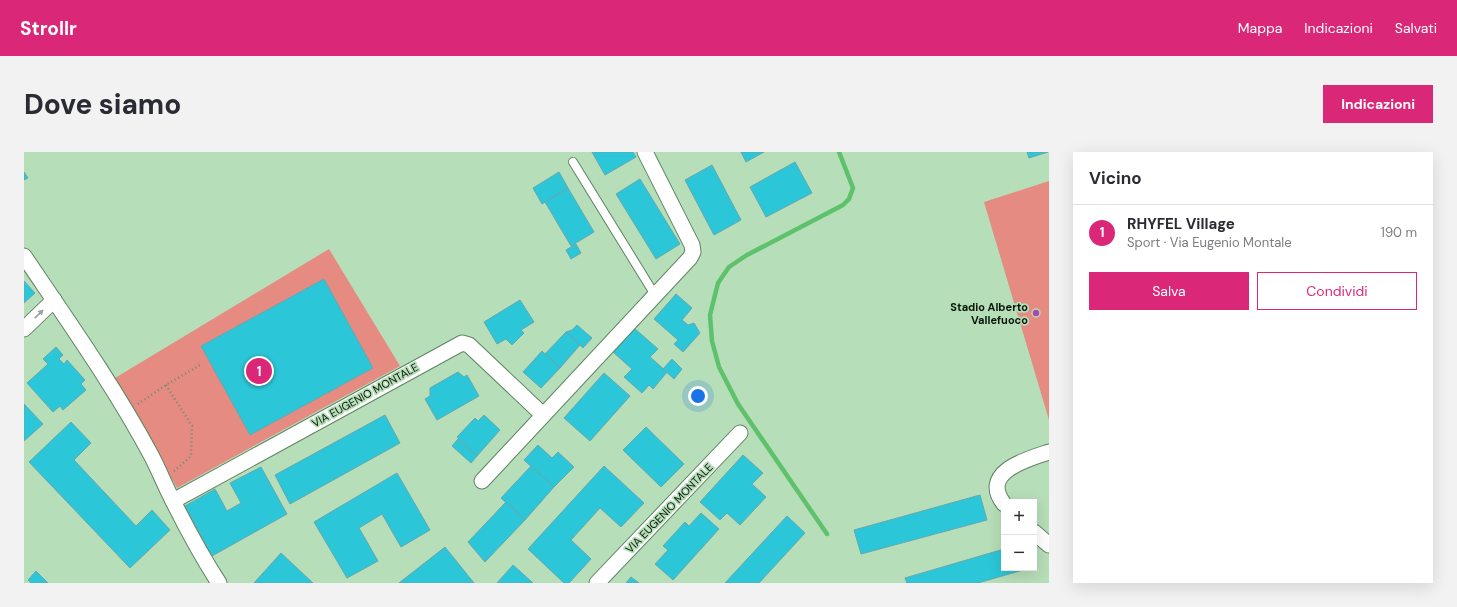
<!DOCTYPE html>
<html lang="it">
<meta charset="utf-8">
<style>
:root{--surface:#fff;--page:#f2f2f3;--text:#2b2b33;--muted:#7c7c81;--line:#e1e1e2;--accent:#db2777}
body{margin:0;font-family:"DM Sans",sans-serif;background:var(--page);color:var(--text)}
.controls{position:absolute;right:12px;bottom:12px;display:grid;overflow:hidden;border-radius:0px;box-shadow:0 4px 16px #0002}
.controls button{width:36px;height:36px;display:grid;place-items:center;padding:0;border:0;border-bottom:1px solid var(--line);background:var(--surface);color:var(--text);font:20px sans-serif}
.you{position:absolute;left:674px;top:244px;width:14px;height:14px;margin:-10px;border:3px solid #fff;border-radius:50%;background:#1a73e8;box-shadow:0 0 0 6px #1a73e833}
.badge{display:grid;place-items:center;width:26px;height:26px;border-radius:50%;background:var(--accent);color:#fff;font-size:13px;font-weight:700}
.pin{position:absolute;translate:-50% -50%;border:2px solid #fff;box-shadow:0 1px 4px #0006}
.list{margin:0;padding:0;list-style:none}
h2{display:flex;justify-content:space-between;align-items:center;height:52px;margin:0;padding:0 16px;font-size:17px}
h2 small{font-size:13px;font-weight:400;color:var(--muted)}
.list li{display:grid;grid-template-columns:26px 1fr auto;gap:12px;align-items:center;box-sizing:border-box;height:56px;padding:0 16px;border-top:1px solid var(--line)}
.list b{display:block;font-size:15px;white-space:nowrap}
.list p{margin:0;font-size:13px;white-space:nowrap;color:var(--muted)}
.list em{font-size:13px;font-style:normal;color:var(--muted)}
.actions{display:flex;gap:8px;padding:12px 16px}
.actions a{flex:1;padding:9px 0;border:1px solid var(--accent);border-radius:0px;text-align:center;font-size:14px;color:var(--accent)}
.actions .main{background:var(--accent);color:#fff}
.map{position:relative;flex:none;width:1025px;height:431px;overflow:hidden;border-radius:0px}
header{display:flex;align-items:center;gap:24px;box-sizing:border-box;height:56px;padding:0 20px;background:var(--accent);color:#fff}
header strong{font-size:19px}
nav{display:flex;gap:22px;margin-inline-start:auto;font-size:14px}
.intro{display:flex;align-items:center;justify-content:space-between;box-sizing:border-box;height:96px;padding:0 24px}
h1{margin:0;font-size:28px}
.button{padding:10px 18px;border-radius:0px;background:var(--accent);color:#fff;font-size:14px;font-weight:700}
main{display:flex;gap:24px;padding:0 24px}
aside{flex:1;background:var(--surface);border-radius:0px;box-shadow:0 4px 16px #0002}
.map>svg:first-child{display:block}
.green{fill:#e58b82}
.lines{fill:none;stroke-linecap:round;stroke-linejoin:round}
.stream{stroke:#5ec16b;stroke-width:4.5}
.building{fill:#2bc6d8;stroke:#67a7af}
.lane-casing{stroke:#5f8462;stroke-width:10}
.street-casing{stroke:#5f8462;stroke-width:17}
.path{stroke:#6e8b6f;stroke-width:2.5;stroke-dasharray:1 3;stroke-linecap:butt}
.lane{stroke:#fff;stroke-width:8}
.street{stroke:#fff;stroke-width:15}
.oneway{fill:#9ca19c}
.poi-dot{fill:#ab47ad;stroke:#b6deb8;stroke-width:1.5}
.labels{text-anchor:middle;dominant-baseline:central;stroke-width:3.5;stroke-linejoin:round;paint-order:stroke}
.poi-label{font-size:11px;font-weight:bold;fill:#071508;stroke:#b6deb8;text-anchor:end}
.street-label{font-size:11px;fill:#071508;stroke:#b6deb8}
</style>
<header>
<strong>Strollr</strong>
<nav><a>Mappa</a><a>Indicazioni</a><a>Salvati</a></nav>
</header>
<div class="intro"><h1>Dove siamo</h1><a class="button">Indicazioni</a></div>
<main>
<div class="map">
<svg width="1025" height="431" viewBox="0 0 1025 431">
<rect width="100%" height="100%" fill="#b6deb8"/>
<!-- green -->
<g class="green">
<polygon points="1025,29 1025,268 960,50"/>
<polygon points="305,97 376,214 153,336 91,226"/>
</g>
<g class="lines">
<!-- stream -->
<polyline class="stream" points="803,382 714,252 695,215 688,189 686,163 694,131 705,115 723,103 819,53 825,47 829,36 815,0"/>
</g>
<!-- building -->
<g class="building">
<polygon points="568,0 609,0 612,5 581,23"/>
<polygon points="717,0 740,0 722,10"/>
<polygon points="1003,0 1024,0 1005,6"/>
<polygon points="771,10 788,41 742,65 726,35"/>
<polygon points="688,13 717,68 690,83 661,28"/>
<polygon points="0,20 4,26 0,28"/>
<polygon points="535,20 544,36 518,52 509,36"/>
<polygon points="616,27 656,92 632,107 592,42"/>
<polygon points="544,36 570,80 547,94 521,50"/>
<polygon points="552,92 557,101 547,107 542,98"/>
<polygon points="300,127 349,216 226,283 177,194"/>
<polygon points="0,129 11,141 0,151"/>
<polygon points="652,142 668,156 658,168 664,173 670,171 676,181 659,200 650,192 654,188 630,167"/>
<polygon points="496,148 510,170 497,178 500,181 488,193 482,187 473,192 460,170"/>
<polygon points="553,173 568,186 559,196 542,180 548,178"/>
<polygon points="610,176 634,197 626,205 643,220 629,237 625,233 618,241 600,225 608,217 589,200"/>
<polygon points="542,180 556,193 536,216 521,202"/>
<polygon points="32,195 39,203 35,207 40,212 43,208 61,228 57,232 62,238 39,258 36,254 29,260 3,231 24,212 19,207"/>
<polygon points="518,199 536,216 517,236 499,220"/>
<polygon points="648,207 658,217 650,227 639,217"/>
<polygon points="434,220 440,225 443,223 455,244 413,268 401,247 406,244 406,236"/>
<polygon points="580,221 606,244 566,289 540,266"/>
<polygon points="0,252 19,272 0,289"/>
<polygon points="361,263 376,291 266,352 251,323"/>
<polygon points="460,263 476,278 453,304 433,285 451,266 454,269"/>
<polygon points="47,270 67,291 50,308 112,374 128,358 146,378 106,416 5,310"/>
<polygon points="622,275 660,312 637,335 599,298"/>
<polygon points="434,287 453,304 447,311 428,294"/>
<polygon points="514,293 528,306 534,300 550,315 530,335 500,308"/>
<polygon points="719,303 739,321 728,332 742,345 716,373 703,361 696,368 676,350"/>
<polygon points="507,314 530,335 501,368 477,346"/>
<polygon points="580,314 620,351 597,375 576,356 547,388 567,407 545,431 540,431 504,397"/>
<polygon points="237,315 263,362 188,404 161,354 191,337 203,359 217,351 206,331"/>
<polygon points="373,321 406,378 377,395 358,362 335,376 354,409 323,426 290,370"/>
<polygon points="956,343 963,368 837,402 830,378"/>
<polygon points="482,350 501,368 461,410 444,390"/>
<polygon points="677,361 695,377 649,428 631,412 644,398 639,394 661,370 665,374"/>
<polygon points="763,364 781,381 735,431 701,431"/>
<polygon points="421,395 450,431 375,431"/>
<polygon points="980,397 980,416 999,416 999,418 954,431 883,431 881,426"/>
<polygon points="257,401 289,431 230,431"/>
<polygon points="489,413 509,431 473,431"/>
<polygon points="12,419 24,431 7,431 4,428"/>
<polygon points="607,425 615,431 602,431"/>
</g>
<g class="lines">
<!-- lane casing -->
<g class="lane-casing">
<polyline id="lane" points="549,10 631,143"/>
</g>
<!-- street casing -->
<g class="street-casing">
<g id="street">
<path d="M0,104C44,169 90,234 127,303C135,318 141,334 149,349C163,377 178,405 195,431"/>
<polyline points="0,177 30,148"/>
<polyline points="458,329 666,106 669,100 668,93 621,0"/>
<polyline points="149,349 438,191 445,193 519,263"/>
<path d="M980,352C955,320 1004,307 1025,300"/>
<polyline points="1010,380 1025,393"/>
<polyline points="573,431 716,281"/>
</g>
</g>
<!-- path -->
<g class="path">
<polyline points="142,233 168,274 167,303 165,306 150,319"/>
<polyline points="114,252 142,233 176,213"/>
</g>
<!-- lane -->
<use href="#lane" class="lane"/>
<!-- street -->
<use href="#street" class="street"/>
</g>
<!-- one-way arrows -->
<defs><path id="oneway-solid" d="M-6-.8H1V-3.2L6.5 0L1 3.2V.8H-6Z"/></defs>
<use class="oneway" href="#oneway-solid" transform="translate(15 162) rotate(-44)"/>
<!-- markers -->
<circle class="poi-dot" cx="1012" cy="161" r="4"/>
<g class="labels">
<!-- poi labels -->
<g class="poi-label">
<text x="1004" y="155">Stadio Alberto<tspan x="1004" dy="13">Vallefuoco</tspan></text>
</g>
<!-- street labels -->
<g class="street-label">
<text transform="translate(341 243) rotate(-29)">VIA EUGENIO MONTALE</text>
<text transform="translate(645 356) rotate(-46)">VIA EUGENIO MONTALE</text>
</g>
</g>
</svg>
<div class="controls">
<button>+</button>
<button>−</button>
</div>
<div class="you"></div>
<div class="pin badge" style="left:235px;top:219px">1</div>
</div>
<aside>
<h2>Vicino<small></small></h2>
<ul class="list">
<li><span class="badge">1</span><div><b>RHYFEL Village</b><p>Sport · Via Eugenio Montale</p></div><em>190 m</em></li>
</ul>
<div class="actions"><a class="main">Salva</a><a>Condividi</a></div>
</aside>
</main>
